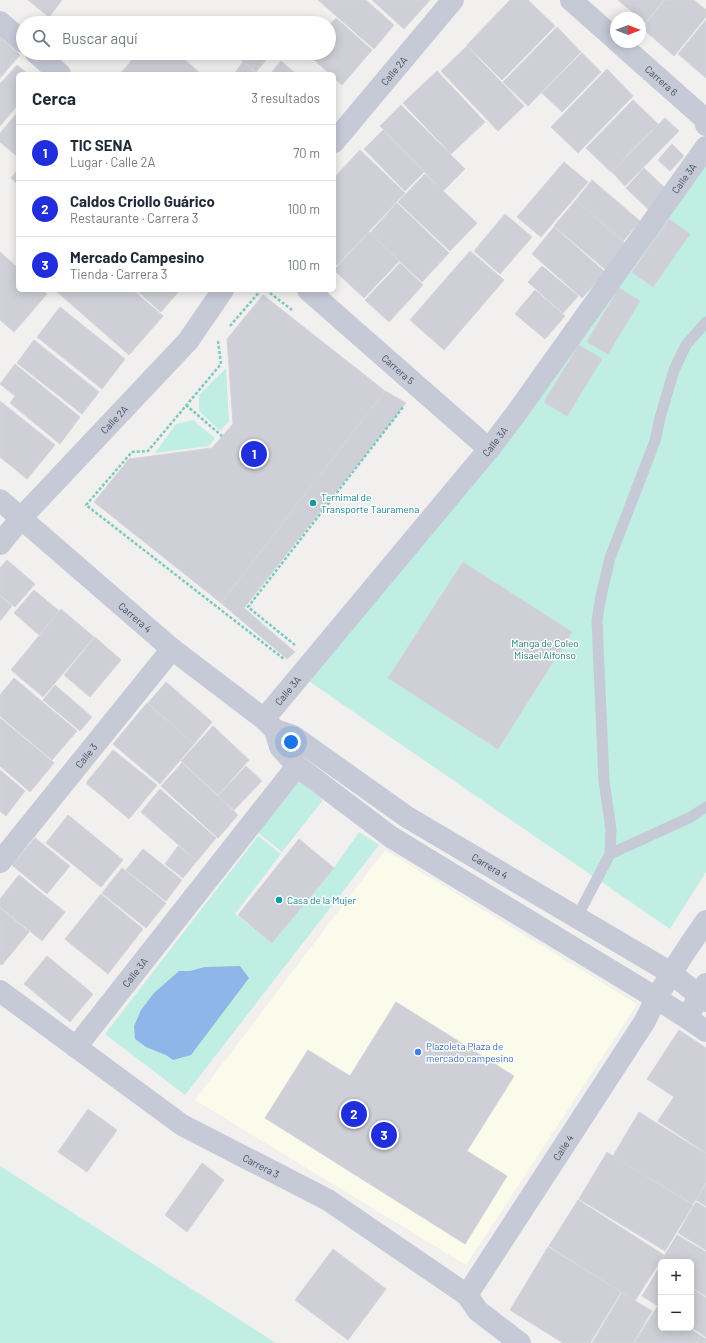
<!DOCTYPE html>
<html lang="es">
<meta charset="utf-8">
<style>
:root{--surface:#fff;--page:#f6f6f7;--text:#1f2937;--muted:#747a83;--line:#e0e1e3;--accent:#202edc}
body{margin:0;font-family:Barlow,sans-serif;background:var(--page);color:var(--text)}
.controls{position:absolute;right:12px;bottom:12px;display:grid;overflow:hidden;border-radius:6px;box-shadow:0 2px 10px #0003}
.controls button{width:36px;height:36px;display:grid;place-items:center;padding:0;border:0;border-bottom:1px solid var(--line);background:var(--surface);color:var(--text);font:20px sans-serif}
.compass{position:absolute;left:610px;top:12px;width:36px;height:36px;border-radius:50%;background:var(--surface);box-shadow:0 2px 10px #0003;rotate:90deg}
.you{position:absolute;left:291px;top:742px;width:14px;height:14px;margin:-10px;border:3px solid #fff;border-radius:50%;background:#1a73e8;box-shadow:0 0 0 6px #1a73e833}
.badge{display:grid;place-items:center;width:26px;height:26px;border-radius:50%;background:var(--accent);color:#fff;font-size:13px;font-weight:700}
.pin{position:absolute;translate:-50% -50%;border:2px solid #fff;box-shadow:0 1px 4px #0006}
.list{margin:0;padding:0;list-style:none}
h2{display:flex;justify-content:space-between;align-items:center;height:52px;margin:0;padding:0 16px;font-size:17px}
h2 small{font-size:13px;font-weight:400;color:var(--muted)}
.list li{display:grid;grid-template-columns:26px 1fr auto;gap:12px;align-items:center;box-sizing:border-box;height:56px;padding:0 16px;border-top:1px solid var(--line)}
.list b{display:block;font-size:15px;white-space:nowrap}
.list p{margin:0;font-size:13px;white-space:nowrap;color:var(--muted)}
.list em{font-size:13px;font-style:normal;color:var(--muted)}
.icon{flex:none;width:22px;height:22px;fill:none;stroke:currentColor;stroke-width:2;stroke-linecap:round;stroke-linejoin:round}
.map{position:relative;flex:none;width:706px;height:1343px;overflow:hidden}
.search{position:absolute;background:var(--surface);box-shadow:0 2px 10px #0003;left:16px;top:16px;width:320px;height:44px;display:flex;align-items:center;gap:10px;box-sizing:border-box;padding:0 14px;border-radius:22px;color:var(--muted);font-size:15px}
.panel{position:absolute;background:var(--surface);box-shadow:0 2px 10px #0003;left:16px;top:72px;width:320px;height:220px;border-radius:6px}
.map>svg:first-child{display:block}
.commercial{fill:#fafbea}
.green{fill:#c0eee2}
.water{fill:#8eb6e9}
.building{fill:#cfd0d7;stroke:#d4d4db}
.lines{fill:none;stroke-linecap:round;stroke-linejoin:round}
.path{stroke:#79cabf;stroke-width:2.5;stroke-dasharray:3 2;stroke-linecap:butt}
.lane{stroke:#c6c9d6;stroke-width:11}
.street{stroke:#c6c9d6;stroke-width:22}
.culture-dot{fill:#0f9aa8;stroke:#fff;stroke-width:1.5}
.shop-dot{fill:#3f7fe0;stroke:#fff;stroke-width:1.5}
.labels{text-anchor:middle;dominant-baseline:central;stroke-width:3;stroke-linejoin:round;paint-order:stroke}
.street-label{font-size:10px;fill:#484b5c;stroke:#fff}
.culture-label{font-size:10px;fill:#0d838f;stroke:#fff;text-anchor:start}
.park-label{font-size:10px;fill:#1a7c6e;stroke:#fff}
.shop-label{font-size:10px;fill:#366cbe;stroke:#fff;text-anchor:start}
</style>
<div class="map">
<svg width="706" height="1343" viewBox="0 0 706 1343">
<rect width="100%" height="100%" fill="#f2f0ef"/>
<!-- commercial -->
<polygon class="commercial" points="385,850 637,1004 466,1265 195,1100"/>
<!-- green -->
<g class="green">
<polygon points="706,154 706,872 670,929 307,680 490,464 525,420"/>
<polygon points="226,368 229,421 220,431 199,411 199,395"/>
<polygon points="193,420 215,438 209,446 155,453 176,424"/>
<polygon points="297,779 323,800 282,852 257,832"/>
<polygon points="359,832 379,845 185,1095 105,1034 258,836 281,854 235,914 272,943 334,868"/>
<polygon points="0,1166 276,1343 0,1343"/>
</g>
<!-- water -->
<polygon class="water" points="240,966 249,978 191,1055 173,1060 166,1055 146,1047 135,1039 134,1026 141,1010 154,993 179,971 190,971 205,967"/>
<!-- building -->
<g class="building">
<polygon points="28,0 62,0 49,17"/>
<polygon points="318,0 366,0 394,25 374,49"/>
<polygon points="372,0 430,0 404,29"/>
<polygon points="510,0 528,0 555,26 502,80 467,45"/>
<polygon points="618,0 664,0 645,23"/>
<polygon points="665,0 694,0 706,10 706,17 674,56 642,28"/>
<polygon points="336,18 372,50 342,85 334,78 334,74 330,74 306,53 329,53 329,25"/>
<polygon points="706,20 706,78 678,54"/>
<polygon points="557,27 581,52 528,106 503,82"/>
<polygon points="0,37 20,55 0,78"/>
<polygon points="467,46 524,106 498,131 441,71"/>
<polygon points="138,53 177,53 201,74 120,74"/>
<polygon points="233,53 272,53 256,72"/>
<polygon points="582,53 601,72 562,112 542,93"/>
<polygon points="281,61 296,74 270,74"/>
<polygon points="243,62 257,74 234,74"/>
<polygon points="17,65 28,74 18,74 18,105 0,126 0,84"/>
<polygon points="607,69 633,96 578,153 551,127"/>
<polygon points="437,71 485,122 451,154 403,103"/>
<polygon points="633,100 658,124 611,172 586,148"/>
<polygon points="401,105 465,169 443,191 380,126"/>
<polygon points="18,112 18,157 0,142 0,133"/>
<polygon points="665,118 679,131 625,186 612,172"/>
<polygon points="383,130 424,172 405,191 364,149"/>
<polygon points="672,144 684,156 670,171 658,160"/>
<polygon points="360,150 405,193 337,265 334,263 334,178"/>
<polygon points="564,162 588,182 541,237 517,217"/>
<polygon points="644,168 667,190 648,209 626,188"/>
<polygon points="18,170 18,185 11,178"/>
<polygon points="425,174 477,223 450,251 398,202"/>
<polygon points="592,180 640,221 623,241 576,200"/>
<polygon points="576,200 627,245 606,270 554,226"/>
<polygon points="397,203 449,253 422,282 370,233"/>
<polygon points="505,214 532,237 500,274 474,251"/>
<polygon points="669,219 690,234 653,287 632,272"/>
<polygon points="554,227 605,272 582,298 532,254"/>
<polygon points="369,232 399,261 364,298 334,270"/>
<polygon points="470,251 504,280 444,350 410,320"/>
<polygon points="0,252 18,268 18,290 43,290 47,294 14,332 0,320"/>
<polygon points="400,263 423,285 389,322 365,300"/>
<polygon points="542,266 578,296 563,313 528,282"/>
<polygon points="619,288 640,301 608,354 587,342"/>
<polygon points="55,290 133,290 163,316 129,355"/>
<polygon points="136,290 180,290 161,312"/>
<polygon points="535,290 565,316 545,339 515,314"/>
<polygon points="263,295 385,391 221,603 94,502 129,459 212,448 233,424 227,339"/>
<polygon points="60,307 125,359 102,389 37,337"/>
<polygon points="34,340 99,392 82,414 17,363"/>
<polygon points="579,345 602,359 567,416 544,402"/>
<polygon points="15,364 80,417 60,444 10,403 15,396 0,384"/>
<polygon points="385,391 406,403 244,608 295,652 287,659 221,603"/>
<polygon points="0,401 55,445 27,479 0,457"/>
<polygon points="7,560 35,584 15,607 0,595 0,568"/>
<polygon points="463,562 572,632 498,749 388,678"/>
<polygon points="34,590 59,611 39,635 14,613"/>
<polygon points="0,596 12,606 0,621"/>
<polygon points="61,609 94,637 43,697 11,670"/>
<polygon points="95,637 121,660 90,697 64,675"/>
<polygon points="14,678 77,731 52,760 0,716 0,695"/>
<polygon points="166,682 212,722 194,744 148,703"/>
<polygon points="55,685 92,717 80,731 43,700"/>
<polygon points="147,703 194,744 160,784 113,744"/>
<polygon points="0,718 54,763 30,792 0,766"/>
<polygon points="213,726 249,760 218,795 181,761"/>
<polygon points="113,750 157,785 129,819 86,783"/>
<polygon points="182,763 238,815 218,838 161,786"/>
<polygon points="246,766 262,781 234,810 218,796"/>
<polygon points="0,770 25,791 6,816 0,811"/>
<polygon points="160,789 216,838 197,861 141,812"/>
<polygon points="68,815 123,860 101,887 46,843"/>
<polygon points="35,838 70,866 47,894 12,865"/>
<polygon points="299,839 334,868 272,943 238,915"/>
<polygon points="178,846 197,861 183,878 165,864"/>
<polygon points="143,849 182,880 166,901 126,870"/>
<polygon points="122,868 166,903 146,928 102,893"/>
<polygon points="19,875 65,912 42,941 0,907 0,899"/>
<polygon points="101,894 143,929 108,974 65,939"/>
<polygon points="0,908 29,932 2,965 0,964"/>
<polygon points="47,956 93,994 70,1022 24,984"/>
<polygon points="396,1002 514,1076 467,1151 507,1176 465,1244 265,1118 308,1050 350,1076"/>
<polygon points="679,1030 706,1048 706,1153 658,1121 674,1097 647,1079"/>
<polygon points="88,1109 117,1130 87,1172 58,1152"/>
<polygon points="639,1112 706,1154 706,1182 693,1204 613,1156"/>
<polygon points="607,1152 693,1205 665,1251 579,1199"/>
<polygon points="202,1163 224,1180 187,1232 165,1215"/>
<polygon points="706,1184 706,1206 696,1200"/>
<polygon points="578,1200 664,1255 635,1301 549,1246"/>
<polygon points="696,1202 706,1208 706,1250 678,1233"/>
<polygon points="677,1235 706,1252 706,1296 691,1287 691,1262 661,1262 661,1268 658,1266"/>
<polygon points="548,1247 621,1292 590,1343 563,1343 510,1310"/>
<polygon points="333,1249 386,1289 348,1340 295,1300"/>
<polygon points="659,1268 661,1269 661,1308 642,1296"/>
<polygon points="691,1288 706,1298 706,1337 691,1327"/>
<polygon points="622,1293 652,1311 633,1343 592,1343"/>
<polygon points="657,1307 661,1310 661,1328 689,1328 706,1339 706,1343 634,1343"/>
</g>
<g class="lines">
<!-- path -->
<g class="path">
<polyline points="266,290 292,310"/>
<polyline points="230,326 261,290"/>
<polyline points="218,341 221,364 148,451 132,452 86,505 284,659"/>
<polyline points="186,405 222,436"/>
<polyline points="295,645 248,607 404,406"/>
</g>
<!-- lane -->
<g class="lane">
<polyline points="610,854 691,817 706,807"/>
<polyline points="577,917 610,854 611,829 604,781 597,620 601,596 610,558 655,441 660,418 674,370 686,345 706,322"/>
</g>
<!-- street -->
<g class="street">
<polyline points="571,0 616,40"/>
<polyline points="0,22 23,42"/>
<path id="s1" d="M618,42L705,119L706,125"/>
<polyline points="36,53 60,74"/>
<path id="s2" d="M334,142L453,0"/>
<path id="s3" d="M308,290L489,449"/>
<path id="s4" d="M0,500L172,649L264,719L275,730L293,736L407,817L671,973L706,1001"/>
<path id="s5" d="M0,544L21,518L188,341L223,290"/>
<path id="s6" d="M264,719L489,449L515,415L706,147"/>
<polyline points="275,730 280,747 297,766 391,837 656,998 687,1018 706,984"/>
<path id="s7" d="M0,862L172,649"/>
<path id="s8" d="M0,991L182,1125L328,1200L467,1295L478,1311L520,1343"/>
<polyline points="687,1018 706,1031"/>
<path id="s9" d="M76,1047L297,766"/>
<path id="s10" d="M467,1295L645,1021C662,985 684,953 706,921"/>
</g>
</g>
<!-- markers -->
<g class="culture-dot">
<circle cx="313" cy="503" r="4"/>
<circle cx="279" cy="900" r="4"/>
</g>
<circle class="shop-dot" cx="418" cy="1052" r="4"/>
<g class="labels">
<!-- street labels -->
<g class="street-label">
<text stroke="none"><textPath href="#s2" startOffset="93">Calle 2A</textPath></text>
<text stroke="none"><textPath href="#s1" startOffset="58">Carrera 6</textPath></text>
<text stroke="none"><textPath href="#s6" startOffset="685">Calle 3A</textPath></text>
<text stroke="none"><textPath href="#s3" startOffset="120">Carrera 5</textPath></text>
<text stroke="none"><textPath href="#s5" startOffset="169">Calle 2A</textPath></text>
<text stroke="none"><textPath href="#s6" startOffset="361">Calle 3A</textPath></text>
<text stroke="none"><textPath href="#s4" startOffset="179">Carrera 4</textPath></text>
<text stroke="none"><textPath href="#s6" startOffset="37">Calle 3A</textPath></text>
<text stroke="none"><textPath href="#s7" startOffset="137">Calle 3</textPath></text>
<text stroke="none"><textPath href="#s4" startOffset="614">Carrera 4</textPath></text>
<text stroke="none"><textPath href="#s9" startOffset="95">Calle 3A</textPath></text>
<text stroke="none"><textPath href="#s10" startOffset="176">Calle 4</textPath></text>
<text stroke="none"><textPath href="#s8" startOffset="315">Carrera 3</textPath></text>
</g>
<!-- culture labels -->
<g class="culture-label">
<text x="321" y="497">Ternimal de<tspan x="321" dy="12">Transporte Tauramena</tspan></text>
<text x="287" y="900">Casa de la Mujer</text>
</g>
<!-- park labels -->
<g class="park-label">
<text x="545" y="643">Manga de Coleo<tspan x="545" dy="12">Misael Alfonso</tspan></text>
</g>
<!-- shop labels -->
<g class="shop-label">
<text x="426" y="1046">Plazoleta Plaza de<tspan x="426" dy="12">mercado campesino</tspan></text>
</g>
</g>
</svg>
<div class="controls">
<button>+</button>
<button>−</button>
</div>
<svg class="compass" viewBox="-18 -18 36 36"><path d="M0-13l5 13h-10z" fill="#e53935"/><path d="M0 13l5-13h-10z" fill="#747a83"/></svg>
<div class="you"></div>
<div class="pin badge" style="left:254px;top:454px">1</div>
<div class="pin badge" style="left:354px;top:1114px">2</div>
<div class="pin badge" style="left:384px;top:1135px">3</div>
<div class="search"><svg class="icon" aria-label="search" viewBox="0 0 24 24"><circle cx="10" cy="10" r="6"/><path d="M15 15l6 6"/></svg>Buscar aquí</div>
<section class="panel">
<h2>Cerca<small>3 resultados</small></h2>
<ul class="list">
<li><span class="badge">1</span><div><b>TIC SENA</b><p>Lugar · Calle 2A</p></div><em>70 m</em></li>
<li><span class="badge">2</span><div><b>Caldos Criollo Guárico</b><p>Restaurante · Carrera 3</p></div><em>100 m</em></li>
<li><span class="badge">3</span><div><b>Mercado Campesino</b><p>Tienda · Carrera 3</p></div><em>100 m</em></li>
</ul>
</section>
</div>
